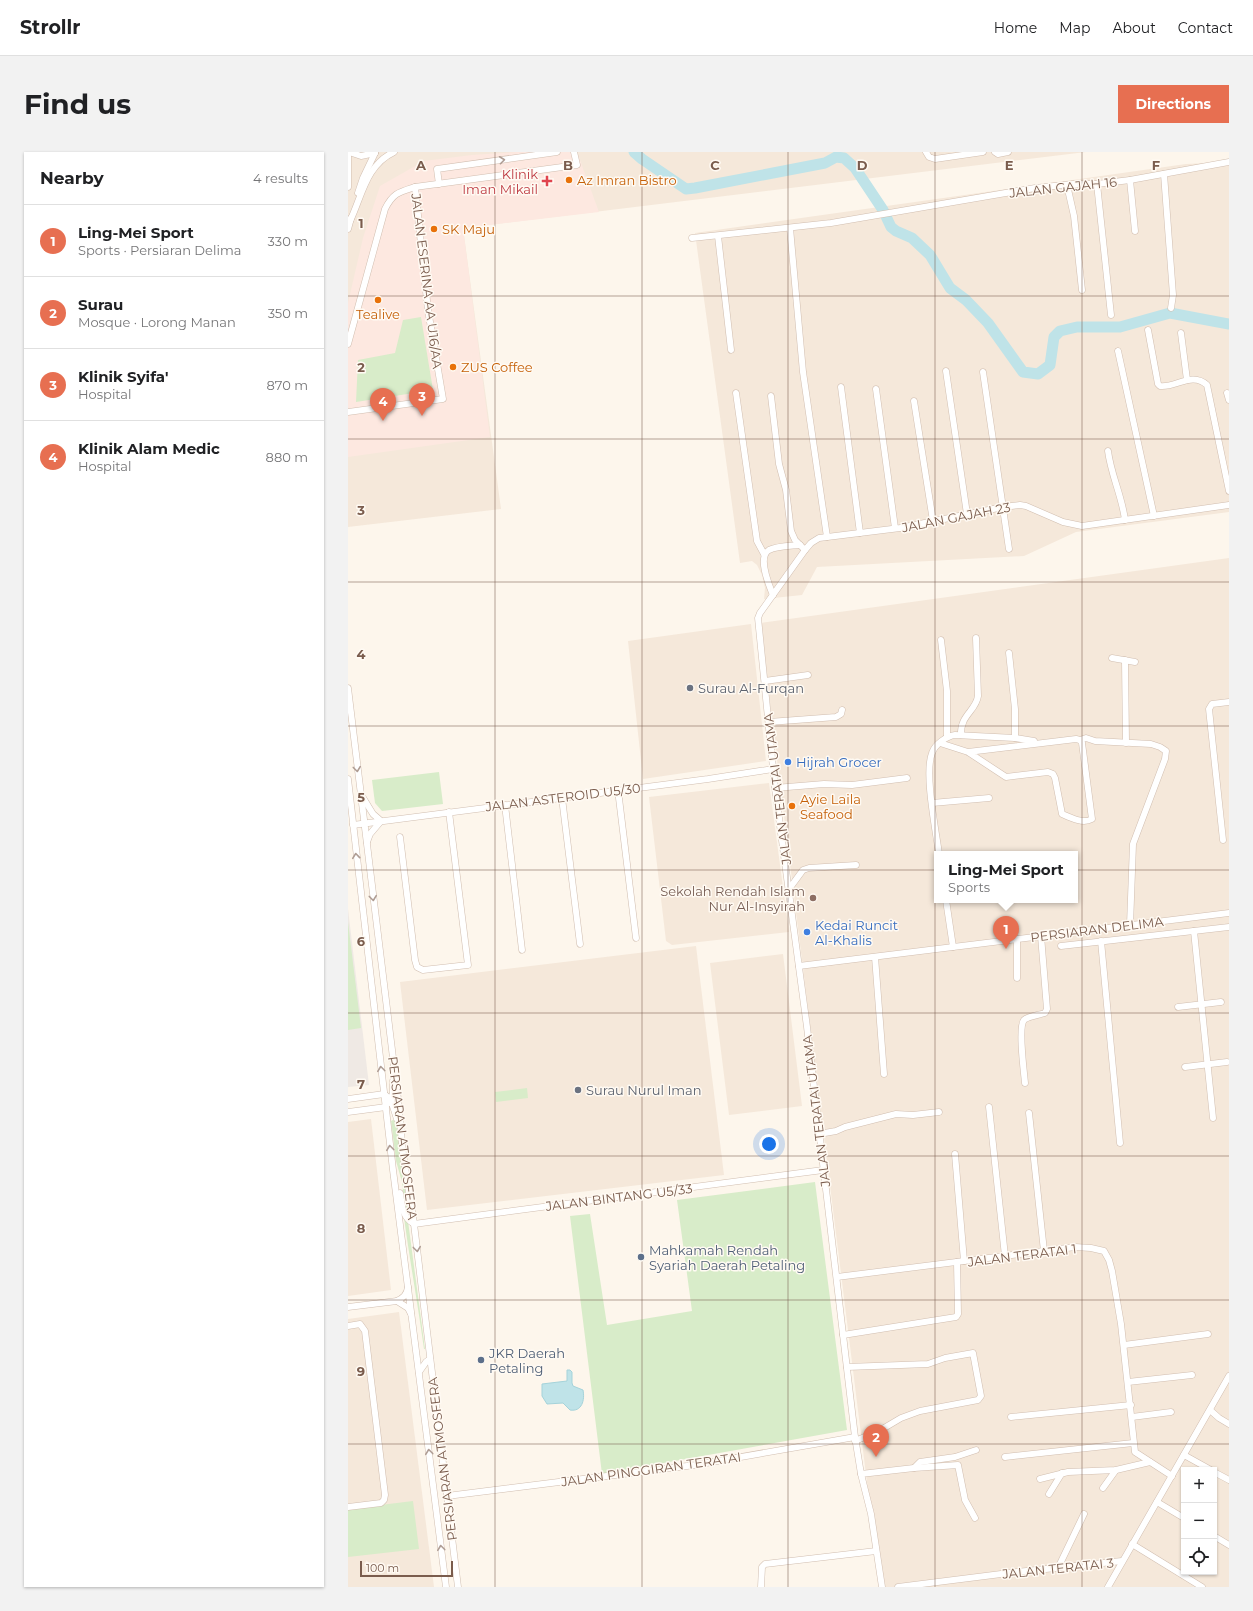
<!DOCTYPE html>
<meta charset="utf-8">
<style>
:root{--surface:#fff;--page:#f2f2f2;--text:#202124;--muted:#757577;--line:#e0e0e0;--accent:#e76f51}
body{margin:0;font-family:Montserrat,sans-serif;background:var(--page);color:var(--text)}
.controls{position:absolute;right:12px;bottom:12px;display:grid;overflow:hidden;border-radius:0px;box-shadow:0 1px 3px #0004}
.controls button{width:36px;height:36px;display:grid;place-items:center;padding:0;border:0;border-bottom:1px solid var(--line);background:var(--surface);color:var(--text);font:20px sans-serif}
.scale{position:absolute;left:12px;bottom:10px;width:93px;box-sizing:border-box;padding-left:4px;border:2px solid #7a5c4d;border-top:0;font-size:11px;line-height:14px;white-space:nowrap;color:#7a5c4d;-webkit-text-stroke:3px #fffaf3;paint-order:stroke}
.you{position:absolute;left:421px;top:992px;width:14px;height:14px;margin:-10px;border:3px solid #fff;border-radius:50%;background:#1a73e8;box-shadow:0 0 0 6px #1a73e833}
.badge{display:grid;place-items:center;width:26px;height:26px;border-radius:50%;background:var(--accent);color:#fff;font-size:13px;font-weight:700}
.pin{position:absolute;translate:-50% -33px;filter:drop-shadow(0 1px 2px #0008)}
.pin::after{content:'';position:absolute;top:21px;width:14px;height:12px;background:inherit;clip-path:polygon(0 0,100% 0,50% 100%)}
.popup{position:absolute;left:586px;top:699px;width:144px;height:52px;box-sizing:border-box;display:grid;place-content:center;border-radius:0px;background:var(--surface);filter:drop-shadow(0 1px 3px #0005);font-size:13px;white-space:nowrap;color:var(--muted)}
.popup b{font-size:15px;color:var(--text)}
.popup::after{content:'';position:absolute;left:50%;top:100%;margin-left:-8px;border:8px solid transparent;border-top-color:var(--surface)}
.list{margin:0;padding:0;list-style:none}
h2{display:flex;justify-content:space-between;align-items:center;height:52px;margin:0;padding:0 16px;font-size:17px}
h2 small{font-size:13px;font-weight:400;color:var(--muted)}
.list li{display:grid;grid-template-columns:26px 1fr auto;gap:12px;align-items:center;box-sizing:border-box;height:72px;padding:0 16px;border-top:1px solid var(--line)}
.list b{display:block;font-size:15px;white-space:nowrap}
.list p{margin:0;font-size:13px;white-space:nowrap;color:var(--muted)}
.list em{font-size:13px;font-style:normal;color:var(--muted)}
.icon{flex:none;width:22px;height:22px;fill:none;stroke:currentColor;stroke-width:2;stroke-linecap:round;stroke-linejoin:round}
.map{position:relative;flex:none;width:881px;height:1435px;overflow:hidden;border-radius:0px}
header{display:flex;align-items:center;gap:24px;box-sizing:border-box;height:56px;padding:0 20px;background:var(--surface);border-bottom:1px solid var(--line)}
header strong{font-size:19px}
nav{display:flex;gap:22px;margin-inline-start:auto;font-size:14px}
.intro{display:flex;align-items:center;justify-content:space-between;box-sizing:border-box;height:96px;padding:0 24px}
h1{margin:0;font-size:28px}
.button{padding:10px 18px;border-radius:0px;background:var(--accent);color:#fff;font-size:14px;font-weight:700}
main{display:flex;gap:24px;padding:0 24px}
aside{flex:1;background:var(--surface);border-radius:0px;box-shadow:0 1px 3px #0004}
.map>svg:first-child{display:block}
.residential{fill:#f5e8da;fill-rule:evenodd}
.commercial{fill:#fde8e0}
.industrial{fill:#efe9e4}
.green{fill:#d8ecc9}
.water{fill:#bfe3e8;stroke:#a5d3da}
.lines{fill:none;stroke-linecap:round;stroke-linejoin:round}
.river{stroke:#bfe3e8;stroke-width:11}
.minor-casing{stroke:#d1beb0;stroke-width:7}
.minor{stroke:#fff;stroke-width:6}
.oneway{stroke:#af9d94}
.grid{fill:none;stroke:#7a5c4d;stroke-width:1;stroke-opacity:0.55}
.food-dot{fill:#e8710a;stroke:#fffaf3;stroke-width:1.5}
.health-dot{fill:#e0444e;stroke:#fffaf3;stroke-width:1.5}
.worship-dot{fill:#6b7280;stroke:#fffaf3;stroke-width:1.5}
.shop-dot{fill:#3f7fe0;stroke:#fffaf3;stroke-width:1.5}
.education-dot{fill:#8d6e63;stroke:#fffaf3;stroke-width:1.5}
.service-dot{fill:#5c6f8a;stroke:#fffaf3;stroke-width:1.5}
.labels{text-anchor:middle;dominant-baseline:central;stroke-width:3;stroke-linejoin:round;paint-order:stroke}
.health-label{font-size:13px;fill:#be3a42;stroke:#fffaf3;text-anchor:end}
.food-label{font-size:13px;fill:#c56008;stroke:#fffaf3;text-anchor:start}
.street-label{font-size:13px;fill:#7a5c4d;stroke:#fffaf3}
.worship-label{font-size:13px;fill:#5b616d;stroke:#fffaf3;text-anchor:start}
.shop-label{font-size:13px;fill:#366cbe;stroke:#fffaf3;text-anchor:start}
.education-label{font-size:13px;fill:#785e54;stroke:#fffaf3;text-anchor:end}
.service-label{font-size:13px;fill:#4e5e75;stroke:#fffaf3;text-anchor:start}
.grid-label{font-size:13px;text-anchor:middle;font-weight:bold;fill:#7a5c4d;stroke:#fffaf3;stroke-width:3;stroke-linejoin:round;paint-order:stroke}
</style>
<header>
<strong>Strollr</strong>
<nav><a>Home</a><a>Map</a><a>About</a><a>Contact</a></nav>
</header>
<div class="intro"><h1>Find us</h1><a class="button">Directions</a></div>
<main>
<aside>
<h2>Nearby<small>4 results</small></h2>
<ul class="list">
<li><span class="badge">1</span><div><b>Ling-Mei Sport</b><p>Sports · Persiaran Delima</p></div><em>330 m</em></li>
<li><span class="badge">2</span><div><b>Surau</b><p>Mosque · Lorong Manan</p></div><em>350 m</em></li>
<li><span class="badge">3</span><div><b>Klinik Syifa'</b><p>Hospital</p></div><em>870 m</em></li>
<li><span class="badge">4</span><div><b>Klinik Alam Medic</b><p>Hospital</p></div><em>880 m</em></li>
</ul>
</aside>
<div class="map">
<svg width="881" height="1435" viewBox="0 0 881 1435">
<rect width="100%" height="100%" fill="#fdf6ec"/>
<!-- residential -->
<g class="residential">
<polygon points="0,0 738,0 115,76 153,357 0,375"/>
<polygon points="881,10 881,360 728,380 676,404 469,415 454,443 416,447 417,436 414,423 409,413 404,409 392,411 347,81 838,12"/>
<path d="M881,406V1435H532L412,471ZM589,702H727V748H589ZM836,1318H866V1420H836Z"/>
<polygon points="403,472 418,609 295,627 280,489"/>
<polygon points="421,631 441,780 324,793 318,789 301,645"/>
<polygon points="348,794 376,1023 79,1058 52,830"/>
<polygon points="435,802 454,954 381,963 362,811"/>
<polygon points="23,967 43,1138 0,1144 0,970"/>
<polygon points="51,1160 86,1435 0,1435 0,1167"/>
</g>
<!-- commercial -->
<polygon class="commercial" points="168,0 229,0 251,60 115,76 142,285 0,305 0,151 15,86 32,34 76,9 124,3"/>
<!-- industrial -->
<polygon class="industrial" points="0,757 21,933 0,935"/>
<!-- green -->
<g class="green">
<polygon points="73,165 85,238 8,250 10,208 47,201 55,168"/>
<polygon points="91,620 95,652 34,659 27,651 24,628"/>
<polygon points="0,770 13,876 0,878"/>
<polygon points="179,936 180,946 148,950 147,940"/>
<polygon points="45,968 48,969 60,1061 57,1058 54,1030 48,1009 43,969"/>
<polygon points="467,1030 499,1278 254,1322 222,1064 242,1062 259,1173 344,1159 329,1048"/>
<path d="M56,1066L60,1069L77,1197H76C70,1153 62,1110 56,1066Z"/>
<polygon points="65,1349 71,1397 0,1405 0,1357"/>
</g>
<!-- water -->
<path class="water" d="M219,1218H222L224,1220V1231L225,1234L235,1238C237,1248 234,1260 222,1258L215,1251L199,1252L194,1244V1232L219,1229Z"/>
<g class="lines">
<!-- river -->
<polyline class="river" points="286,0 294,7 338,37 347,36 477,11 488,5 496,6 507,16 535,58 543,75 548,79 564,86 582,103 602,136 618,148 640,171 675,220 690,222 702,213 706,185 712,179 729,175 772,175 822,161 881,172"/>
<!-- minor casing -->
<g class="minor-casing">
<g id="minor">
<polyline points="1,0 13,4 27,1"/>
<polyline points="578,0 581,5 587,7 635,0"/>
<polyline points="647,0 650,2 660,0"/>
<polyline points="0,4 0,35"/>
<polyline points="816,22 825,143 823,156"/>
<polyline points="782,28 787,79"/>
<polyline points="91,32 89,17 209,0"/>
<polyline points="749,32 763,163"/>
<polyline points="719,33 726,64 734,138"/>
<polyline points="10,41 15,26 27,1"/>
<path d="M2,69C14,44 18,13 46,0"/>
<polyline points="442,76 455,220 479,385"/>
<polyline points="0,77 3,66"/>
<polyline points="370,84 383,198"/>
<polyline points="344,86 483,71 687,36 725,32 749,32 782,28 881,10"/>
<path d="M800,178L810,232L812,234C828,236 844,219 859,233L881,339"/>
<polyline points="833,181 839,228"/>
<path d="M0,192L37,57C45,41 51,40 67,35L229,13L226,0"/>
<polyline points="770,199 806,364"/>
<polyline points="598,219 619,362"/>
<polyline points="635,220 661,397"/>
<polyline points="493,235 512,381"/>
<polyline points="528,237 547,376"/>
<polyline points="388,241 409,389 416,402"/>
<polyline points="879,241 881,248"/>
<polyline points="423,244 431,312 438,338 443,379 447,388 457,398"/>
<polyline points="566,249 585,369"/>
<polyline points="0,260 95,247 80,158 67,35"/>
<path d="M760,299C763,323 774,344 777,368"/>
<path d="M425,443C421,433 409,405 421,398C429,394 443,394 452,393"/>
<polyline points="593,488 599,539 599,585"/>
<polyline points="661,501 667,557 667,586"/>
<polyline points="764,506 787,510"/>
<polyline points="777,508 778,591"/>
<polyline points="417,529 460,523"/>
<polyline points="0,536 50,947 55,1002 66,1072 110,1435"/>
<polyline points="421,570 488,565 493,562 494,558"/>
<path d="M613,583C612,563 628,559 630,544L628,486"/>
<polyline points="732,588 738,586 747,589 803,592 812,595 818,599 817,607 785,692 782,773"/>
<path d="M592,591L620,600L658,625L700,620L705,622L707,626L714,662C723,666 735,672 744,667L734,591L732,588L728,587L620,600"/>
<polyline points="0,627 45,1018 98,1435"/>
<polyline points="427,636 476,632 504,633 559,626"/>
<polyline points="270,638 288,786"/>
<polyline points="14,644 25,662 33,669 22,682 19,690"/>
<polyline points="214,646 232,792"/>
<polyline points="584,651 641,646"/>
<polyline points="157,653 174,798"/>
<polyline points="5,673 360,627 425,617"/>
<polyline points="52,685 67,808 69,815 75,818 120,813 101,660"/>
<polyline points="875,688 861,557 864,552 881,550"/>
<path d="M591,702C588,679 576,621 584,601C587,592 599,584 607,583L667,586L686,589"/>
<polyline points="441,737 455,718 461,716 508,713"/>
<polyline points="598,748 605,795"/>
<polyline points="846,779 865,966"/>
<polyline points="753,789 772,991"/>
<polyline points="713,794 881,775"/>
<polyline points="527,805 536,922"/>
<polyline points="451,814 881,761"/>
<polyline points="669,826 669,787"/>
<polyline points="830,855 873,850"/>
<polyline points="837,915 879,910"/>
<path d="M677,931C676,920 670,875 676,868C680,864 691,863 697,861L699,857L693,784"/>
<polyline points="0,947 36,942 43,948 49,967"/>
<polyline points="41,951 45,941 45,929"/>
<polyline points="641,955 657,1104"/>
<polyline points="0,960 38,955"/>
<polyline points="681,961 696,1099"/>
<polyline points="471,982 488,979 497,975 548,962 565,963 591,960"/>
<polyline points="607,1002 616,1109"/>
<path d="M52,1041C54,1053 54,1065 66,1072L475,1018"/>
<polyline points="489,1125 727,1095 743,1096 756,1099 761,1108 764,1119 773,1172 787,1300 824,1324"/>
<polyline points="49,1149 60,1156 63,1162"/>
<path d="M0,1155L49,1149C55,1146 59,1143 60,1135"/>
<polyline points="0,1174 12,1172 17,1179 37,1343 36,1348 33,1351 0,1355"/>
<polyline points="495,1183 608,1165 610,1162 609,1110"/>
<polyline points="776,1193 860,1182"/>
<polyline points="499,1215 580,1212 597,1206 625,1201 633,1244 630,1248 572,1259 553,1266 531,1279 507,1289"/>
<polyline points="71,1220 78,1210 82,1207"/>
<polyline points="780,1230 844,1223"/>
<polyline points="862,1258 871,1266 881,1272"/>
<polyline points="663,1265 783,1253"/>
<polyline points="784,1265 823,1260"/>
<polyline points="836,1303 863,1318"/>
<polyline points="657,1305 785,1291"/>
<polyline points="566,1316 572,1310 607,1305 628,1298"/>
<polyline points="866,1320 881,1328"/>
<polyline points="513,1322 566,1316 610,1313 617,1348 627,1366"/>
<polyline points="692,1327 720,1320 768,1318 802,1310"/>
<polyline points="755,1336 768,1318"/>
<polyline points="701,1342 714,1321"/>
<polyline points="99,1344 347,1313 507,1285"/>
<polyline points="809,1350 836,1366"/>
<polyline points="866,1384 881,1393"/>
<polyline points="784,1392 854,1435"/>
<polyline points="710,1416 736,1362"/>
<polyline points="413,1435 414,1415 417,1412 528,1399"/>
<polyline points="534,1435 523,1362 513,1322 507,1285 459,875 427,636 410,466 412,461 457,398 463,391 471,386 552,376 655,355 672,353 678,354 715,370 734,374 881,353"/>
<polyline points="550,1435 669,1420 774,1409"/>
<polyline points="760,1435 881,1224"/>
</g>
</g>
<!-- minor -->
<use href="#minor" class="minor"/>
</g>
<!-- one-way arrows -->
<defs><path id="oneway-chevron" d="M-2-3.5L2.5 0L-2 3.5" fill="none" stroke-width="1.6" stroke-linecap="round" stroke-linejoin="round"/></defs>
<g class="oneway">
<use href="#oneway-chevron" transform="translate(154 8) rotate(-7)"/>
<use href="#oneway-chevron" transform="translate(9 617) rotate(83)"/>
<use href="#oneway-chevron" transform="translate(8 704) rotate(-96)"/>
<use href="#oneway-chevron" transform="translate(25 746) rotate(83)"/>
<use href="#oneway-chevron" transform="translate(33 917) rotate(-97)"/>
<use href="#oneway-chevron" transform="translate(42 996) rotate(-97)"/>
<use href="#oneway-chevron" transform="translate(69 1097) rotate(83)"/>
<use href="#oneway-chevron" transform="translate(81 1300) rotate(-97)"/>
<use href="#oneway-chevron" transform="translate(93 1396) rotate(-97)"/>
</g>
<!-- grid -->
<path class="grid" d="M147,0V1435M294,0V1435M440,0V1435M587,0V1435M734,0V1435M0,144H881M0,287H881M0,430H881M0,574H881M0,718H881M0,861H881M0,1004H881M0,1148H881M0,1292H881"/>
<!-- markers -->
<g class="food-dot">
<circle cx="221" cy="28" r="4"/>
<circle cx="86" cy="77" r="4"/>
<circle cx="30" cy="148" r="4"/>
<circle cx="105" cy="215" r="4"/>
<circle cx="444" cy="654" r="4"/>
</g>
<path class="health-dot" d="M197 23h4v4h4v4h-4v4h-4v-4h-4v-4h4z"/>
<g class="worship-dot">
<circle cx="342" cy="536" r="4"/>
<circle cx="230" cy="938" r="4"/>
</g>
<g class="shop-dot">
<circle cx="440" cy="610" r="4"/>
<circle cx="459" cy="780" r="4"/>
</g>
<circle class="education-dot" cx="465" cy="746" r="4"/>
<g class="service-dot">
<circle cx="293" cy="1105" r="4"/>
<circle cx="133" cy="1208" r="4"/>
</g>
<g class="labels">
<!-- health labels -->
<g class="health-label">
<text x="190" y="22">Klinik<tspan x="190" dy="15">Iman Mikail</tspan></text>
</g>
<!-- food labels -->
<g class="food-label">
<text x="229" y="28">Az Imran Bistro</text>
<text x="94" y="77">SK Maju</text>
<text x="30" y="162" text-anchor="middle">Tealive</text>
<text x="113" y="215">ZUS Coffee</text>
<text x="452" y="647">Ayie Laila<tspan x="452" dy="15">Seafood</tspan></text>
</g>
<!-- street labels -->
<g class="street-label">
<text transform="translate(715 35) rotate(-6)">JALAN GAJAH 16</text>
<text transform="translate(79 129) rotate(83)">JALAN ESERINA AA U16/AA</text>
<text transform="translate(608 365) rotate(-11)">JALAN GAJAH 23</text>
<text transform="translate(429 637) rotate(-97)">JALAN TERATAI UTAMA</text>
<text transform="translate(215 645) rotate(-7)">JALAN ASTEROID U5/30</text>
<text transform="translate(749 777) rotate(-7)">PERSIARAN DELIMA</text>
<text transform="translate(468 959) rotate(-97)">JALAN TERATAI UTAMA</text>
<text transform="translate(55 986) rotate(83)">PERSIARAN ATMOSFERA</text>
<text transform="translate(271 1045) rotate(-7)">JALAN BINTANG U5/33</text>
<text transform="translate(674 1103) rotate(-7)">JALAN TERATAI 1</text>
<text transform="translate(94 1307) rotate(-97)">PERSIARAN ATMOSFERA</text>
<text transform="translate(303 1317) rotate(-8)">JALAN PINGGIRAN TERATAI</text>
<text transform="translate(710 1416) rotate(-6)">JALAN TERATAI 3</text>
</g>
<!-- worship labels -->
<g class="worship-label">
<text x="350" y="536">Surau Al-Furqan</text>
<text x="238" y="938">Surau Nurul Iman</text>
</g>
<!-- shop labels -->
<g class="shop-label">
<text x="448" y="610">Hijrah Grocer</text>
<text x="467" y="773">Kedai Runcit<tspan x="467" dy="15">Al-Khalis</tspan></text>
</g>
<!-- education labels -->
<g class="education-label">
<text x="457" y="739">Sekolah Rendah Islam<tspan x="457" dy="15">Nur Al-Insyirah</tspan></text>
</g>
<!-- service labels -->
<g class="service-label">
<text x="301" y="1098">Mahkamah Rendah<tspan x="301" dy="15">Syariah Daerah Petaling</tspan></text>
<text x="141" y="1201">JKR Daerah<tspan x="141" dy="15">Petaling</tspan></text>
</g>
</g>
<g class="grid-label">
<text x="73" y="18">A</text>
<text x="220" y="18">B</text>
<text x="367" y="18">C</text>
<text x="514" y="18">D</text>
<text x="661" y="18">E</text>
<text x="808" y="18">F</text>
<text x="13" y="76">1</text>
<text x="13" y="220">2</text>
<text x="13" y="363">3</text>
<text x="13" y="507">4</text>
<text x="13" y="650">5</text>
<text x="13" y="794">6</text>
<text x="13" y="937">7</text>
<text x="13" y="1081">8</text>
<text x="13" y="1224">9</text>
</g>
</svg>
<div class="controls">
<button>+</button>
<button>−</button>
<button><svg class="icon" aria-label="locate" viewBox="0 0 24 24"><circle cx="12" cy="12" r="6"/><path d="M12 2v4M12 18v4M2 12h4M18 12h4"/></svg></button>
</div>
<div class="scale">100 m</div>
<div class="you"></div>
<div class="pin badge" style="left:658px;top:797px">1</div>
<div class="popup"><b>Ling-Mei Sport</b>Sports</div>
<div class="pin badge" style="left:528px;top:1305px">2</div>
<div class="pin badge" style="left:74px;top:264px">3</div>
<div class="pin badge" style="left:35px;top:269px">4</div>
</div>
</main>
